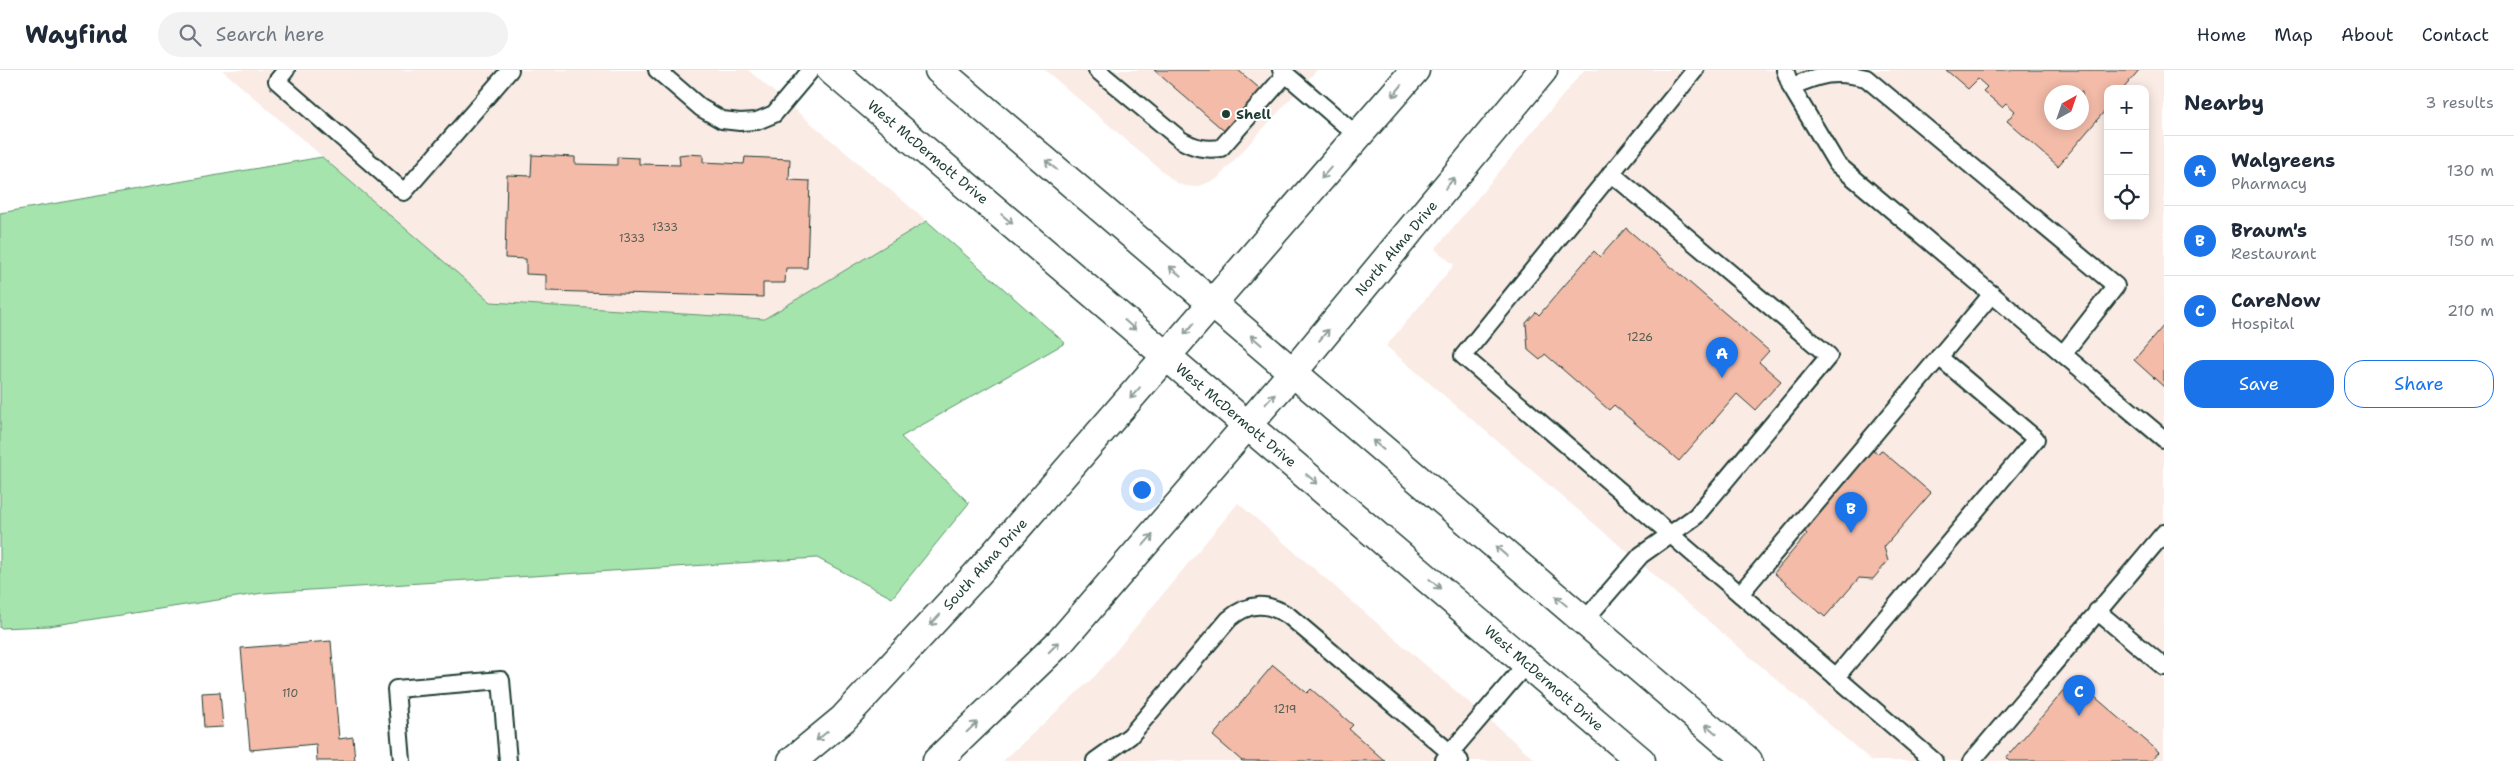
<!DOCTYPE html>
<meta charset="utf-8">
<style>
:root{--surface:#fff;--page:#f2f2f3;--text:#1f2937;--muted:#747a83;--line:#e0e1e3;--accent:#1a73e8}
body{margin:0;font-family:"Shantell Sans",sans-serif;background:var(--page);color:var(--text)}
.controls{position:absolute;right:15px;top:15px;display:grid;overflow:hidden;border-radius:10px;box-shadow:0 2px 12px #0003}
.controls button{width:45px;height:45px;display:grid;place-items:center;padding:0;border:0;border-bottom:1px solid var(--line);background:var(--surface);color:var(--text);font:25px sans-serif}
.compass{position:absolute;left:2044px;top:15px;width:45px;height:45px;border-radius:50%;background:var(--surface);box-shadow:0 2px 12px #0003;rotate:40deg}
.you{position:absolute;left:1141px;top:419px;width:18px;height:18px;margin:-12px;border:4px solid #fff;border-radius:50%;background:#1a73e8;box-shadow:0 0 0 8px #1a73e833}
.badge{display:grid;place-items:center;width:32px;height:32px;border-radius:50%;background:var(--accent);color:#fff;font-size:16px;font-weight:700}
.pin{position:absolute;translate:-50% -41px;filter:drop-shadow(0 1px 2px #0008)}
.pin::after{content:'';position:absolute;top:26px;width:18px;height:15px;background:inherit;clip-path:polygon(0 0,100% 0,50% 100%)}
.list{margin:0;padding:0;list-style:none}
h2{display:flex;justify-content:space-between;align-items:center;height:65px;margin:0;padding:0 20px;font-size:21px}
h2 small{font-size:16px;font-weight:400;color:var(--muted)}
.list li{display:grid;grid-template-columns:32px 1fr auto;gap:15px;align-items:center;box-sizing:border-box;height:70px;padding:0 20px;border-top:1px solid var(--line)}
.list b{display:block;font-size:19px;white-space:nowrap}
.list p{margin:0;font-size:16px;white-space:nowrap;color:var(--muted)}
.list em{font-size:16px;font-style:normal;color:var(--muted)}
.actions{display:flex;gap:10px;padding:15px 20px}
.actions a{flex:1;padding:11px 0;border:1px solid var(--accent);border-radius:20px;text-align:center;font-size:18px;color:var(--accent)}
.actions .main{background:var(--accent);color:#fff}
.icon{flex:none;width:28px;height:28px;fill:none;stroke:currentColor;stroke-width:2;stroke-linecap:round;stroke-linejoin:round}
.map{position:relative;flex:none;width:2164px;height:691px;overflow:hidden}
header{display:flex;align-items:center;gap:30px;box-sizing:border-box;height:70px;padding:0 25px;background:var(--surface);border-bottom:1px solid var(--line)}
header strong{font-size:24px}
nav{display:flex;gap:28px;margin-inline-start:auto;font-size:18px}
.search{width:350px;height:45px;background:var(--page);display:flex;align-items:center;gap:12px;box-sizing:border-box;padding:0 18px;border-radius:28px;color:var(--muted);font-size:19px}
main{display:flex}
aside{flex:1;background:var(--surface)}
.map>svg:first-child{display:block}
.built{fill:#fbebe5;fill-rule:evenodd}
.green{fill:#a5e4ac;stroke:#629070}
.building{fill:#f3bba8;stroke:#1f3d34;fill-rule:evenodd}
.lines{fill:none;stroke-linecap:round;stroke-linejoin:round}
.service-casing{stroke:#1f3d34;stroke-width:20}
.secondary-casing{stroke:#1f3d34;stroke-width:31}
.service{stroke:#fff;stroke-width:16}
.secondary{stroke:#fff;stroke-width:28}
.oneway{stroke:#8f9e9a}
.poi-dot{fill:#1f3d34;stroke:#fff;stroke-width:2}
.labels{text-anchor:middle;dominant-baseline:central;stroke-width:4;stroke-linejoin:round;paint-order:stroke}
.number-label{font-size:11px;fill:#545c51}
.poi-label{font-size:14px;font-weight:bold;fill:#1f3d34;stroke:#fff;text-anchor:start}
.street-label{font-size:14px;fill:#1f3d34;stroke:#fff}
</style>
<header>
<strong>Wayfind</strong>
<div class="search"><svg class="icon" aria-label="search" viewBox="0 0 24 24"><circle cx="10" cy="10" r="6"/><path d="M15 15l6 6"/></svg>Search here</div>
<nav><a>Home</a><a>Map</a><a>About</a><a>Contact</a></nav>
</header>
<main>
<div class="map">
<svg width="2164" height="691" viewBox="0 0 2164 691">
<rect width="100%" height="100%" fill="#fff"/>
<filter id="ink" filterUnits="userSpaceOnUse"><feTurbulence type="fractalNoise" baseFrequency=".02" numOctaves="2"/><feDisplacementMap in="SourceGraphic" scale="10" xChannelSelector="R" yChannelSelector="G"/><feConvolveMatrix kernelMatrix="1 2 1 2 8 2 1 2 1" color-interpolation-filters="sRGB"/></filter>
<g filter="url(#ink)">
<!-- built -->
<g class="built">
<polygon points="222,0 748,0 927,151 764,249 491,232"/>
<polygon points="1045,0 1317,0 1217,109 1197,117 1185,116 1175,112"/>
<path d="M1584,0H2164V691H1872L1386,276L1454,195L1435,179ZM2108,19H2145V146H2108ZM2052,22H2082V52H2052Z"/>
<polygon points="1238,433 1537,691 1003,691 1096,605"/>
</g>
<!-- green -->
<polygon class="green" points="322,87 491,232 764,249 927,151 1065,273 901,367 969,433 892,528 817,488 263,523 49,556 0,558 0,143"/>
<!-- building -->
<g class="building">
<polygon points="1154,0 1238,0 1265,23 1229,65"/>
<path d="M1946,0H2139L2123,19H2108V37L2058,96L2007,51L2015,41L2006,33L2002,37L1983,21L1987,17L1978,9L1968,19ZM2052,22H2082V52H2052Z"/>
<polygon points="687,84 703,85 703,92 744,94 745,87 790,89 789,110 810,111 807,198 786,198 785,213 763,213 763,227 546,221 546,205 526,204 526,189 505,188 507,105 531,106 532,85 575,87 575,94 617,95 617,87 639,88 639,94 680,95 679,85"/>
<polygon points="1626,158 1769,281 1759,292 1781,311 1755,340 1737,324 1679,391 1614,335 1609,340 1545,284 1540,290 1528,280 1526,253 1536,242 1539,245 1594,181 1600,187"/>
<polygon points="2164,255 2164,317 2134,290"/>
<polygon points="1873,380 1878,384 1881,380 1931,423 1884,477 1888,491 1873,509 1859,508 1825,547 1774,503 1807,464 1804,461"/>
<polygon points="331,571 339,669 353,667 355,691 317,691 316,674 250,680 241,578"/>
<polygon points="1273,595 1307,623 1311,619 1353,655 1349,659 1385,691 1242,691 1213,666"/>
<polygon points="2074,609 2159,682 2151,691 2009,691 2006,688"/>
<polygon points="220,622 223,657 204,658 202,623"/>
</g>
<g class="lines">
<!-- service casing -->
<g class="service-casing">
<g id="service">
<polyline points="286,0 277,11 404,122 510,0"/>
<polyline points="657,0 701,38 722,50 740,52 757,51 774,44 811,0"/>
<path d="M1097,0L1181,70C1195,78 1205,80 1221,78L1286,4"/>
<polyline points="1281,0 1359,67"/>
<polyline points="1695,0 1463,286 1934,691"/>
<polyline points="1785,0 1791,17 1837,94 2164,369"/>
<path d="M1791,17C1820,4 1835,0 1866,8L2116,216L2063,284"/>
<polyline points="1740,524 1992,224"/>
<polyline points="2097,541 2164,597"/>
<polyline points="1584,551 1641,485 1696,446 1829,286 1611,103"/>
<polyline points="1836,607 2036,369 1939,287"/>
<polyline points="1444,690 1527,593"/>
<polyline points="402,691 396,619 501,610 508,691"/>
<path d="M1095,691L1130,666L1229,549C1249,532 1267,532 1289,546L1460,691"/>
<polyline points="1972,691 2164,463"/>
</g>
</g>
<!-- secondary casing -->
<g class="secondary-casing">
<g id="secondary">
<polyline points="831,0 1641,691"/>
<polyline points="939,0 1748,691"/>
<polyline points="792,691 843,649 977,504 1415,0"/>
<polyline points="937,691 1060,572 1293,302 1543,0"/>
</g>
</g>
<!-- service -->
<use href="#service" class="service"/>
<!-- secondary -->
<use href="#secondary" class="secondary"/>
</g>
<!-- one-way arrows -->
<defs><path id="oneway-shaft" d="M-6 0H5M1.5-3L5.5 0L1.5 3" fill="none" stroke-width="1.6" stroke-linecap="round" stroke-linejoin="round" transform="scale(1.25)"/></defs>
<g class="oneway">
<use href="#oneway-shaft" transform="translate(1397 21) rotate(130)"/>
<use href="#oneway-shaft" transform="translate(1051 95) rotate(-140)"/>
<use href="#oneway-shaft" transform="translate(1326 103) rotate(131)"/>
<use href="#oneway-shaft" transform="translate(1450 113) rotate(-50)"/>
<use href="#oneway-shaft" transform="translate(1007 149) rotate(40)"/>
<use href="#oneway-shaft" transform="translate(1175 201) rotate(-140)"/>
<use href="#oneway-shaft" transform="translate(1130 255) rotate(41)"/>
<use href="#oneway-shaft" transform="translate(1189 259) rotate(130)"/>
<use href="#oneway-shaft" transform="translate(1324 265) rotate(-50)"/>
<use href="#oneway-shaft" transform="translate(1256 270) rotate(-139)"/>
<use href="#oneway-shaft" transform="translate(1135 323) rotate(131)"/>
<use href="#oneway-shaft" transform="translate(1270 329) rotate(-49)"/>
<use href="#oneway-shaft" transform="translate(1378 375) rotate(-139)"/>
<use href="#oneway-shaft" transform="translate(1312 409) rotate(40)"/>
<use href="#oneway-shaft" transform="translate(1148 470) rotate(-49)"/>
<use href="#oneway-shaft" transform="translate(1501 481) rotate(-139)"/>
<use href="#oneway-shaft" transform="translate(1435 514) rotate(41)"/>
<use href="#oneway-shaft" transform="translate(1561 531) rotate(-140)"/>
<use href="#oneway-shaft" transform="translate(935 550) rotate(133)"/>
<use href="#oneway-shaft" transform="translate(1054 577) rotate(-45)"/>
<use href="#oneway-shaft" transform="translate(972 657) rotate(-44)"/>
<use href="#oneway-shaft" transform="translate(1711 659) rotate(-139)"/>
<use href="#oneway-shaft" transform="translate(822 666) rotate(141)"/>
</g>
</g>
<!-- markers -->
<circle class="poi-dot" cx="1226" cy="44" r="5"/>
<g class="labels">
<!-- number labels -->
<g class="number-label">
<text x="665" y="157">1333</text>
<text x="632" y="168">1333</text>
<text x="1640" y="267">1226</text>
<text x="290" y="623">110</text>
<text x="1285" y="639">1219</text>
</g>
<!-- poi labels -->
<g class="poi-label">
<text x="1236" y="44">Shell</text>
</g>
<!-- street labels -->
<g class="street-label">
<text transform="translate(928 82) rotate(40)">West McDermott Drive</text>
<text transform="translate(1396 178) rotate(-50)">North Alma Drive</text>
<text transform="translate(1236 345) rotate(40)">West McDermott Drive</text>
<text transform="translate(985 494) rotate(-48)">South Alma Drive</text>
<text transform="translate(1544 608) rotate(41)">West McDermott Drive</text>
</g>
</g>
</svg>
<div class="controls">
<button>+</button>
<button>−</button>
<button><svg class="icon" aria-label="locate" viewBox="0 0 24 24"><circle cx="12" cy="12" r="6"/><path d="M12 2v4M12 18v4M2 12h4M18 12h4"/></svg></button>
</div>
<svg class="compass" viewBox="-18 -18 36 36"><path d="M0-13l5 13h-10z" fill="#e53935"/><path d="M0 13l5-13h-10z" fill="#747a83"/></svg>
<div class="you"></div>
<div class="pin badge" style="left:1722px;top:308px">A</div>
<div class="pin badge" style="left:1851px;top:463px">B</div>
<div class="pin badge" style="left:2079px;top:646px">C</div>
</div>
<aside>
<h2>Nearby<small>3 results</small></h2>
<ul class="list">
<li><span class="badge">A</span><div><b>Walgreens</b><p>Pharmacy</p></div><em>130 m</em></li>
<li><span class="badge">B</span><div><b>Braum's</b><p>Restaurant</p></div><em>150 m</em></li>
<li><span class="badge">C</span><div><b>CareNow</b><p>Hospital</p></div><em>210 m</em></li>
</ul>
<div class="actions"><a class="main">Save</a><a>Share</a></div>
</aside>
</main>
